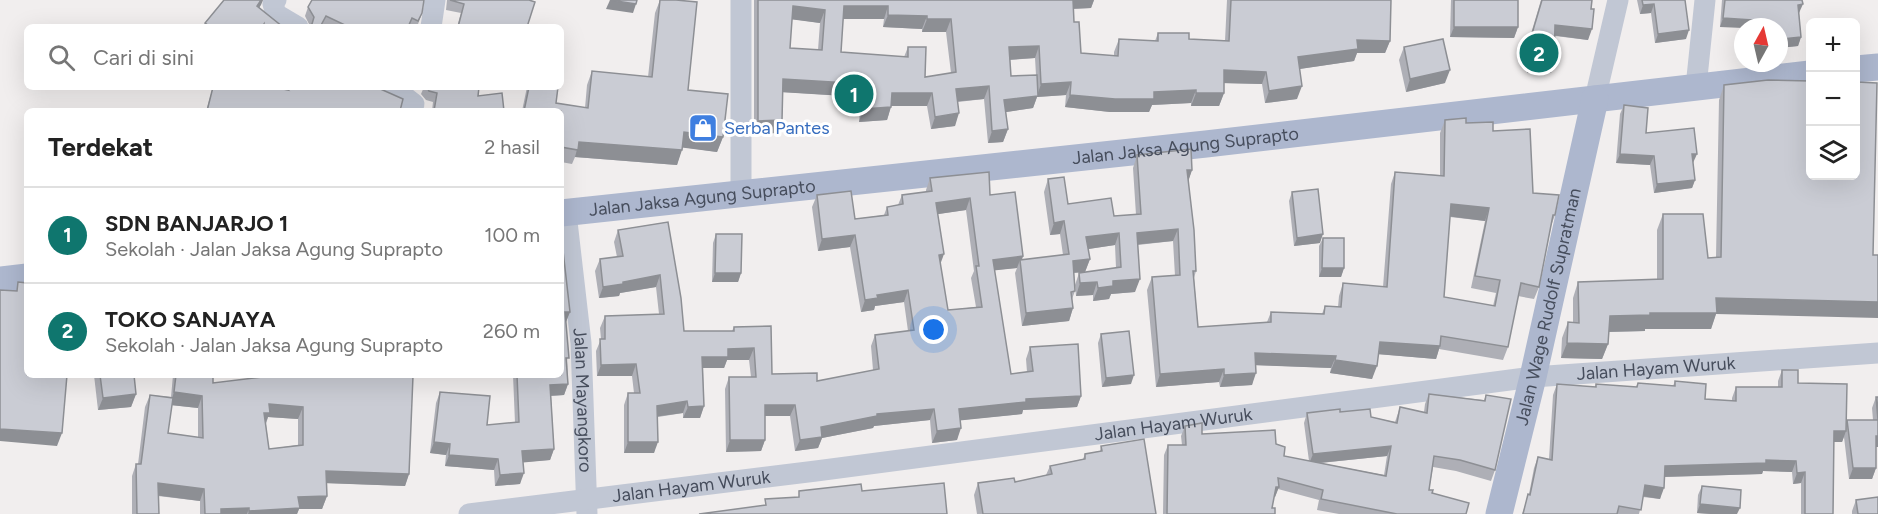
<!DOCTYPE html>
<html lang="id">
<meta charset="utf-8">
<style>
:root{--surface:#fff;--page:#f2f2f2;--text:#222;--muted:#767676;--line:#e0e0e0;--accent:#0f766e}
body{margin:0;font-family:Figtree,sans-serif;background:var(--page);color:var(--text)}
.controls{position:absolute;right:18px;top:18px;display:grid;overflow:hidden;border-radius:9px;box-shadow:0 6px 24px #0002}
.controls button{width:54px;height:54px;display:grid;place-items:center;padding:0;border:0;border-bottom:2px solid var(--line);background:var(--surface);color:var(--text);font:30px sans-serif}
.compass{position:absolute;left:1734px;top:18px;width:54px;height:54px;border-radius:50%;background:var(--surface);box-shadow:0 6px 24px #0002;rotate:8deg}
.you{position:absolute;left:934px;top:330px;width:21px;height:21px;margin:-15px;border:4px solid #fff;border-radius:50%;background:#1a73e8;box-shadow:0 0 0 9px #1a73e833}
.badge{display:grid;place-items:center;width:39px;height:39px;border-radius:50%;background:var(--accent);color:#fff;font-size:20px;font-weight:700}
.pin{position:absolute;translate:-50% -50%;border:3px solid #fff;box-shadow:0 2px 6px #0006}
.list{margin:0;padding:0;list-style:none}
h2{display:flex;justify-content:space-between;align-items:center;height:78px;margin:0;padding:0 24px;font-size:26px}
h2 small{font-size:20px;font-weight:400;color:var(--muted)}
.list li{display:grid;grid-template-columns:39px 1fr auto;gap:18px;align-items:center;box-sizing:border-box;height:96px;padding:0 24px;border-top:2px solid var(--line)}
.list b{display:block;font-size:22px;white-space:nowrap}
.list p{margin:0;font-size:20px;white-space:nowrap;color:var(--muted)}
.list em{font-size:20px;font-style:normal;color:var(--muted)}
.icon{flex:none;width:33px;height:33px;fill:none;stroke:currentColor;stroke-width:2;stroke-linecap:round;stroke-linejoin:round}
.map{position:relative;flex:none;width:1878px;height:514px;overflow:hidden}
.search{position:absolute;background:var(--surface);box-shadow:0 6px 24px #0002;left:24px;top:24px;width:540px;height:66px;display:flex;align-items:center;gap:15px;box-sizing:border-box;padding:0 21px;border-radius:9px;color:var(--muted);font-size:22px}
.panel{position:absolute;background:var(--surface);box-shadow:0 6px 24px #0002;left:24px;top:108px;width:540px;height:270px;border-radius:9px}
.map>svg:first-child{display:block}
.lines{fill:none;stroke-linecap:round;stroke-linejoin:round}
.minor{stroke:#c1c7d4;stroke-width:21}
.major{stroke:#adb7ce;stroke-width:27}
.wall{fill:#aeafb6;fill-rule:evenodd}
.shaded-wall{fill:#8d8f94}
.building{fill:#caccd4;stroke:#8d8f94;stroke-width:1.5;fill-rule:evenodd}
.labels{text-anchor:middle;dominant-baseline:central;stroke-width:6;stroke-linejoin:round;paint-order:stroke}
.shop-label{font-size:18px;fill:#366cbe;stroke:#fff;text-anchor:start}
.street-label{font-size:18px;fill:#464d5c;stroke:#fff}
</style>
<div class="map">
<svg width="1878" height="514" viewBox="0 0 1878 514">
<rect width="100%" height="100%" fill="#f1eeee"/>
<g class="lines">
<!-- minor -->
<g class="minor">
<polyline points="276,0 273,4 276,14 298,27"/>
<polyline points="741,0 741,195"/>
<polyline points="431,27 435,0"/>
<polyline points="380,87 405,97 414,104"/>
<polyline points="1696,87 1705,0"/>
<polyline points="1595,99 1618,0"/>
<path id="s1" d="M566,213L581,343L587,514"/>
<path id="s2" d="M469,514L816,471L1533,377L1878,353"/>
</g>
<!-- major -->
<g class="major">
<polyline points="1856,69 1878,67"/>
<path id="s3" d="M561,213L1206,144L1810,74"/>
<polyline points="0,280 27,277"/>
<path id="s4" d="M1499,514L1533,377L1595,99"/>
</g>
</g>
<!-- wall -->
<g class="wall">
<polygon points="224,0 263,0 259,7 283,27 204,27 205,23"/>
<polygon points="447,0 529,0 527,27 457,27 461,13 446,10"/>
<polygon points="660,0 688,90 723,137 717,152 682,147 677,165 575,157 572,164 561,162 561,111 522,111 527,87 558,87 556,103 585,108 587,85 592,71 648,77 655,13"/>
<path d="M754,0H1094L1091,8L1073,9L1074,22L1081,53L1114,56V52L1119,39L1155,41L1158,33L1189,39L1225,41L1227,0H1391L1390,41L1385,53H1357L1354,61L1299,69L1297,99L1265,103L1262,84L1224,83V93L1219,106H1191V103L1152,105L1149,112H1110L1065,107L1066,95L1037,97L1033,108L1006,112L1008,129L1003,142L988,143L984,99L958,102L955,126L931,129L927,106H891L887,120L859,122L861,97L783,92L782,120L777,133L754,134ZM792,19L820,23L818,50L790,48ZM843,19H884L883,27L922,29V32H946L951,73L925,77L908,47L904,57L841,52ZM1035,58L1036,75L1011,76L1010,60Z"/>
<polygon points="1451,0 1518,0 1518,27 1514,38 1450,37"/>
<polygon points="1541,0 1592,0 1588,40 1555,36 1551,73 1527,73 1527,47"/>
<polygon points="1637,0 1685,0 1686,39 1655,43 1651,13 1640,14"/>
<polygon points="1722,0 1802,0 1799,13 1801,37 1798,46 1779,48 1779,27 1720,27"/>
<polygon points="308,7 422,13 417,27 324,27 322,26 310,26 305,16"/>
<polygon points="1404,47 1445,83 1406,92 1399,60"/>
<polygon points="1768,80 1716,314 1711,329 1645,329 1645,331 1609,332 1608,344 1602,359 1561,358 1562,338 1568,322 1573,323 1573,298 1578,282 1657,280 1657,230 1663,214 1708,258 1716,257 1719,100 1724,85"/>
<polygon points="213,87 376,87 400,111 206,111"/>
<polygon points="424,87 479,87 478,96 504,111 432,111 433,102 426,100 421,94"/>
<polygon points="1624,105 1646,133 1693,163 1695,180 1692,188 1654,193 1650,165 1616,163 1620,114"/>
<path d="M1445,120L1466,123L1493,131L1533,193L1555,215L1551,226L1539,287L1534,299L1518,296L1508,347L1503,360L1439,349L1436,359L1378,354L1372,379L1330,373L1331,368L1256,365L1252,385L1220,387L1219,382L1156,387L1147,290L1152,277L1175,276L1173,241L1138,245L1135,292L1111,294L1109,299L1093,301V295L1076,296L1075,285L1079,273L1116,268L1115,245L1088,249L1090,259L1085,272L1074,273L1075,291L1072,299L1073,308L1069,321L1022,326L1015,273L1017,268L994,270L1011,374L1027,372L1026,359L1030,347L1081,396L1077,407L1023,410L1022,414L960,420L957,440L932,443L930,420L874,426L873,428L822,438L818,448L795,451L790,416H765V440L761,451L726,452L725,389L729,377H751L749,360H727L724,368H703L704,406L700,418H683V413L658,417L654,453H624V405L628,393H634L632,376H597L596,351L601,339L600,328L605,316L659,314L656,287L620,293L619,296L599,298L595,271L600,259L617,257L614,242L618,230L668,222L684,331H732L734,327L771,326L772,374L817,381L873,370L871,346L875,335L908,331L904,302L875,306L874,310L861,312L850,247L818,251L812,207L817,195L855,219L884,215L887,207L898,205L902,195L926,192V190L930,178L990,195L1023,256L1022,260L1063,255L1060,234L1050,235L1044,192L1048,179L1068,204L1114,216L1136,215L1133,168L1137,155L1192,170L1188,181L1196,271L1194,278L1198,327L1267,322L1271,312L1322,314L1325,306L1338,307L1339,296L1343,283L1383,287L1391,184L1395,172L1440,175V133ZM966,210L974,271L971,278L976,307L948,310L940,264L938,214ZM1450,217L1485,221L1471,288L1496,293L1493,306L1444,297Z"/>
<polygon points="1292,192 1320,243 1294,246 1289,201"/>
<polygon points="561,233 570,312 566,322 568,384 564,395 551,396 554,449 550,460 523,462 520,484 495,486 494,470 445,466 446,455 430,453 436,403 440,392 487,425 515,423 513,375 561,375"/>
<polygon points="716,234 741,273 738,282 712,282 713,243"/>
<polygon points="1323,238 1344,268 1341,277 1319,277 1319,246"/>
<polygon points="1101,334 1131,384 1102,387 1098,343"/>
<polygon points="1782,370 1847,422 1847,420 1873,420 1872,408 1876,397 1878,397 1878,447 1876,447 1876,468 1872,479 1849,479 1844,437 1842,442 1834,442 1833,514 1801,514 1801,483 1793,484 1792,472 1763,471 1762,474 1664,477 1660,499 1643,497 1639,514 1522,514 1529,494 1534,468 1538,457 1549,459 1553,395 1557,384 1595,387 1596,384 1636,387 1638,383 1673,386 1675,381 1705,399 1732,401 1732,398 1736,387 1778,387 1778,381"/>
<polygon points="94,375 134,375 136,394 131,407 98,410"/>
<path d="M173,375H213V383L268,377V375H380L409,474L405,486L327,483V496L322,509H299L297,514H200V501L158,496L159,514H132V476L136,464H138L145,407L150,395L171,397ZM172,405L198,408V437L168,433ZM268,417L298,419V445L269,449L266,424Z"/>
<path d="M1429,394L1484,400L1486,395L1495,470L1491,481L1456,471L1433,467L1429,490L1466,514H1339L1317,510L1319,500L1278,489L1275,497H1274L1272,508L1275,514H1163L1164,455L1168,445H1182L1181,436L1185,426L1202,434L1276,444L1284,456L1309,461L1304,423L1307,413L1340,412L1371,417L1395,422L1400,407L1424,412L1425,404ZM1387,456L1384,475L1320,463Z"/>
<polygon points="1101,446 1156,514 977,514 974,495 978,483 1015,482 1046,475 1050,466 1083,459 1085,454 1100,451"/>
<polygon points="1702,486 1737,514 1711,514 1697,513 1698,495"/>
<polygon points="1856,500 1878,514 1852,514 1852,511"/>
</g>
<!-- shaded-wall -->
<g class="shaded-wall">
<polygon points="261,0 263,0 261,5 254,15 257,6"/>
<polygon points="610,0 636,4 633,13 606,9"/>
<polygon points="1071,0 1094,0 1091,8 1068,9"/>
<polygon points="1654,4 1651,13 1640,14 1643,5"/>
<polygon points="1803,4 1799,13 1795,14 1798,5"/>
<polygon points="793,6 825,10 820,23 789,19"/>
<polygon points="844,6 888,6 884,19 839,19"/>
<polygon points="888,15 927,16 922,29 883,27"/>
<polygon points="1723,18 1752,20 1750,27 1743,27 1743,28 1720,27"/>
<polygon points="927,19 951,19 946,32 922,32"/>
<polygon points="1555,25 1592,29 1588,40 1551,35"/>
<polygon points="1454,27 1518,27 1514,38 1450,37"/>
<polygon points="1689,30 1686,39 1655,43 1658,34"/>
<polygon points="1801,37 1798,46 1779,48 1782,39"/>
<polygon points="1357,40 1390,41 1385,53 1357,53 1354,61 1293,70 1298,57"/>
<polygon points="1039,46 1035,58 1005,60 1009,47"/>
<polygon points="1530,62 1554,62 1551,73 1527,73"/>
<polygon points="1224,70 1266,72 1262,84 1220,83"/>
<polygon points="1450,70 1445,83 1406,92 1410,79"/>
<polygon points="783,79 865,84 861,97 779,92"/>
<polygon points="1071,82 1066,95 1037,97 1033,108 1000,113 1004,100 1037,96 1041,84"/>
<polygon points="989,86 984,99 951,102 956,89"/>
<polygon points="1302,86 1297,99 1265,103 1269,91"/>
<polygon points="1196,90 1191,103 1152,105 1149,112 1110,112 1065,107 1070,95"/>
<polygon points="892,93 932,93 927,106 888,106"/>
<polygon points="1196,93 1224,93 1219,106 1191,106"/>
<polygon points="891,107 887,120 859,122 863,109"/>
<polygon points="959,113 955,126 931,129 935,117"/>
<polygon points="782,120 777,133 754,134 758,121"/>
<polygon points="1008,129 1003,142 988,143 992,131"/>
<polygon points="684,132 723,137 717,152 678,147"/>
<polygon points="579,142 682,150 677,165 575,157"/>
<polygon points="1620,154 1654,156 1650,165 1616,163"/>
<polygon points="1692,154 1697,154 1693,163"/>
<polygon points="1187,170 1192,170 1188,182"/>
<polygon points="1695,180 1692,188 1654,193 1657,184"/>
<polygon points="970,198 966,210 932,215 936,203"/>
<polygon points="1451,204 1489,208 1485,221 1446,216"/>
<polygon points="1064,221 1060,234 1050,235 1054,223"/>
<polygon points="1178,229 1173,241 1132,245 1137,233"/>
<polygon points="1119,233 1115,245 1082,250 1086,237"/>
<polygon points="1323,234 1320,243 1294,246 1297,238"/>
<polygon points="855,235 850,247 818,251 822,239"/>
<polygon points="944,254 940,265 939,255"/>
<polygon points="1023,256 1020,264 1020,260 1017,268 989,271 993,260"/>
<polygon points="1090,259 1085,272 1069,273 1073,261"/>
<polygon points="1322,268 1344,268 1341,277 1319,277"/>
<polygon points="715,273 741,273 738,282 712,282"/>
<polygon points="660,275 656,287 620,293 619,296 599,298 603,287 623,282"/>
<polygon points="1140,279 1135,292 1111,294 1109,299 1093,301 1098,288 1113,281"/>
<polygon points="1097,282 1093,295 1076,296 1080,283"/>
<polygon points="908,290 904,302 875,306 874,310 861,312 865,300 877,295"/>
<polygon points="1716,298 1878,302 1878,318 1716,314 1711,329 1645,329 1645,331 1604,332 1610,316 1650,313"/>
<polygon points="1073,308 1069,321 1022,326 1026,313"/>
<polygon points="565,312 570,312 565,324"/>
<polygon points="1380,342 1440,346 1436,359 1376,354"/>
<polygon points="1567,343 1608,344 1602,359 1561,358"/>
<polygon points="754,348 749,360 727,360 724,368 698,368 702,357 728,349"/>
<polygon points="1255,353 1336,356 1331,368 1250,365"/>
<polygon points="1335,360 1377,366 1372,379 1330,373"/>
<polygon points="636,364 632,376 597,376 601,365"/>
<polygon points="1224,369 1219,382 1156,387 1160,374"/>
<polygon points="1256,373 1252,385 1220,387 1224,375"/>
<polygon points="1134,375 1131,384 1102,387 1106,378"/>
<polygon points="568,384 564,395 546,396 550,385"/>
<polygon points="174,392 202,396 198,408 170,405"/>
<polygon points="136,394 131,407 98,410 103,398"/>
<polygon points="1081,396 1077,407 1023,410 1022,414 955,421 959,409 1026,399"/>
<polygon points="687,401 683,413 653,417 657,406"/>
<polygon points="269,404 303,407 298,419 268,417 265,425 260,426"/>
<polygon points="765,405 795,405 790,416 760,416"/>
<polygon points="704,406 700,418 683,418 688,407"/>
<polygon points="934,409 930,420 874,426 873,428 822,438 818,448 795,451 800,440 821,427 877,414"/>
<polygon points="961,428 957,440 932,443 937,431"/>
<polygon points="0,429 62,433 57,446 0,441"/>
<polygon points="1834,431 1846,431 1842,442 1830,442"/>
<polygon points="1876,436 1878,436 1878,447 1872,447"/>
<polygon points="730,440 765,440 761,451 726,452"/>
<polygon points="434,442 450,444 446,455 430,453"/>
<polygon points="628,442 658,442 654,453 624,453"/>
<polygon points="1391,446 1387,456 1309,464 1313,454"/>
<polygon points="554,449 550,460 518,463 522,451"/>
<polygon points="449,455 498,459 494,470 445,466"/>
<polygon points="1766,460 1796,461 1792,472 1763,471 1762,474 1661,477 1665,466"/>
<polygon points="1853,468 1876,468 1872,479 1849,479"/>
<polygon points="326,471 409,474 405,486 322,483"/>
<polygon points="1805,472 1801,483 1793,484 1797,473"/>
<polygon points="524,473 520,484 495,486 500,475"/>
<polygon points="158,483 204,489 200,501 154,495"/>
<polygon points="1645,485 1664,488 1660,499 1641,496"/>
<polygon points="1276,487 1279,487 1275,497 1272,497"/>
<polygon points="327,496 322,509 299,509 297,514 248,514 249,511 298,497"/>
<polygon points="1700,504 1740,508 1737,514 1711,514 1697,513"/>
<polygon points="249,508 247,514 219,514 221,509"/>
</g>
<!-- building -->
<g class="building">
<polygon points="224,0 261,0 257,6 283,27 264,27 264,24 262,27 211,27 205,23"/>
<polygon points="312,0 424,0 422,13 418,21 412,18 408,27 349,27 326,16 320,27 307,27 312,24 314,17 308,7"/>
<polygon points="450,0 529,0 535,2 527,27 458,27 464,4"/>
<polygon points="610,0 637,0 636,4"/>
<polygon points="660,0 676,0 697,2 688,90 728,94 723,137 684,132 682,150 579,142 578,150 561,147 561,111 524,111 529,87 558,87 556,103 588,108 592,71 652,77"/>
<path d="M758,0H1073L1074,22H1079L1081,53L1118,56L1119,39L1158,41V33H1189V39L1229,41L1231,0H1391L1390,41L1357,40L1358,49L1298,57L1302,86L1269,91L1266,72L1224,70V93H1196V90L1154,92V99H1115L1070,95L1071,82L1041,84L1039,46L1009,47L1011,76L1037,75L1038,96L1004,100L1008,129L992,131L989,86L956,89L959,113L935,117L932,93H892L891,107L863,109L865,84L783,79L782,120L758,121ZM793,6L825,10L822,50L790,48ZM844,6H888V15L927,16V19H951L956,72L925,77L926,47H908V57L841,52Z"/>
<rect x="1454" y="0" width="64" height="27"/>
<polygon points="1542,0 1592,0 1591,9 1594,9 1592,29 1555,25 1554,62 1530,62 1531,37"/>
<polygon points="1642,0 1685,0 1689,30 1658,34 1654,4 1643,5"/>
<polygon points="1725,0 1802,0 1803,4 1798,5 1801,37 1782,39 1781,32 1779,32 1779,27 1752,27 1752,20 1723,18"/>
<polygon points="1443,39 1450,70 1410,79 1404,47"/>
<polygon points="1768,80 1810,81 1810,176 1856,176 1856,82 1877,83 1873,255 1878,255 1878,302 1716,298 1717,313 1650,313 1650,315 1610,316 1608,344 1567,343 1568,322 1579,323 1578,282 1663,279 1663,214 1703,214 1708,258 1721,257 1724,85"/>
<polygon points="213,87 273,87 288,90 285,87 376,87 403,99 400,111 207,111"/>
<polygon points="427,87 479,87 478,96 502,93 504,111 434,111 437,93 429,91"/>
<polygon points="1624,105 1648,108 1646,133 1694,128 1697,154 1692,154 1695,180 1657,184 1654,156 1620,154"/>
<path d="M1466,118V123L1493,122V131L1530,129L1533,193L1559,195L1555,215H1553L1539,287L1521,283L1508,347L1441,336L1440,346L1380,342L1377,366L1335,360L1336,356L1255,353L1256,373L1224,375V369L1160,374L1152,277L1180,275L1178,229L1137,233L1140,279L1113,281V286L1098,288L1097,282L1080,283L1079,273L1121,267L1119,233L1086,237L1090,259L1073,261L1075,291L1071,292L1073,308L1026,313L1020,260L1069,254L1064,221L1054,223L1048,179L1064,177L1068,204L1111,198L1114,216L1141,214L1137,155L1191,149L1192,170H1187L1194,230L1196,271H1193L1198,327L1271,322V312L1324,314L1325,306L1341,307L1343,283L1387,287L1395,172L1444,176L1445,120ZM1451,204L1489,208L1475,276L1500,280L1495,306L1444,297Z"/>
<path d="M989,172L990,195L1015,192L1023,256L993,260L1011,374L1033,371L1030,347L1078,344L1081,396L1026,399V402L959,409L961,428L937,431L934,409L877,414V416L821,427L822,437L800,440L795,405H765V440H730L729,377H756L754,348L728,349V357H702L704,406L688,407L687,401L657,406L658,442H628V393H640L636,364L601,365L600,339H605V316L664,314L660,275L623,282V284L603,287L600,259L623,256L618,230L668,222L681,298L684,331H734V327L771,326L772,374L817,373V381L879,369L875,335L914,330L908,290L877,295L878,298L865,300L855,235L822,239L817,195L851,191L855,219L888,215L887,207L903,204L902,195L932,191L930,178ZM970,198L979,266H976L982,307L948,310L939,255L944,254L936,203Z"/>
<polygon points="1318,189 1323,234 1297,238 1292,192"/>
<polygon points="561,233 570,312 565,312 569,358 566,358 568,384 550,385 554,449 522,451 524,473 500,475 498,459 449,455 450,444 434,442 440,392 490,396 487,425 519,422 517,375 561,375"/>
<polygon points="716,234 742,234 741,273 715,273"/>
<polygon points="1323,238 1344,238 1344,268 1322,268"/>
<polygon points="18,282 27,283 27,375 67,375 62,433 0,429 0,290 17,291"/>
<polygon points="1129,331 1134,375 1106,378 1101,334"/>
<polygon points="1782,370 1798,370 1798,383 1847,384 1846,431 1834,431 1833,514 1805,514 1805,472 1797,473 1796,461 1766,460 1766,463 1665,466 1664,488 1645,485 1641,510 1619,506 1617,514 1523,514 1528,494 1530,495 1538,457 1552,460 1557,384 1596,387 1596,384 1637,387 1638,383 1675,386 1675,381 1706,384 1705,399 1736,401 1736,387 1782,387"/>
<polygon points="100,375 134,375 136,394 103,398"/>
<path d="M176,375H213V383L271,376V375H380L413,376L409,474L326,471L327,496L298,497L300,508L249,511V508L221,509V514H205L204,489L158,483L159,514H137L136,464H141L150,395L173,398L168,433L203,438L202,396L174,392ZM269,404L303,407V445L269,449L264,413H270Z"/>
<polygon points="1429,394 1485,401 1486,395 1511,399 1495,470 1460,460 1434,456 1429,490 1433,490 1432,493 1469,503 1466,514 1397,514 1321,499 1323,490 1278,478 1279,487 1276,487 1272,508 1275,508 1275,514 1167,514 1168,445 1186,445 1185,426 1202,423 1202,434 1275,430 1276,444 1285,447 1284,456 1386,476 1391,446 1313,454 1307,413 1340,409 1340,412 1370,409 1371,417 1397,423 1400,407 1427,413"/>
<polygon points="1876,397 1878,397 1878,436 1876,436 1876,468 1853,468 1847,420 1878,420"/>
<polygon points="1144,439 1156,514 983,514 978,483 1014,478 1015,482 1052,474 1050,466 1085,459 1085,454 1102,451 1101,446"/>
<polygon points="944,483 947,514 699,514 766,505 765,499 799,497 799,491 861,484 862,491"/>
<polygon points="1702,486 1741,490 1740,508 1700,504"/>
<polygon points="1878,497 1878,514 1858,514 1856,500"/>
</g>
<!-- icons -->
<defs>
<g id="shop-square" transform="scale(1.5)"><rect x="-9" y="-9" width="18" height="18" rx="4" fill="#3f7fe0" stroke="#fff"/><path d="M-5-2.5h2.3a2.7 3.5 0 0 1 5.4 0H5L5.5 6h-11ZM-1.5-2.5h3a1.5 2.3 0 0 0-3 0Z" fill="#fff"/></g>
</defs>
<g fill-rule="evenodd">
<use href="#shop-square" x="703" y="128"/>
</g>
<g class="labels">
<!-- shop labels -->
<g class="shop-label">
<text x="724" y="128">Serba Pantes</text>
</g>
<!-- street labels -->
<g class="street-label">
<text stroke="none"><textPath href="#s3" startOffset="628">Jalan Jaksa Agung Suprapto</textPath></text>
<text stroke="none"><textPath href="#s3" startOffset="142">Jalan Jaksa Agung Suprapto</textPath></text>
<text stroke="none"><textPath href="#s4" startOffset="213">Jalan Wage Rudolf Supratman</textPath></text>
<text stroke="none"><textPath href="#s2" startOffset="1196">Jalan Hayam Wuruk</textPath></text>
<text stroke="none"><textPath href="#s1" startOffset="188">Jalan Mayangkoro</textPath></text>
<text stroke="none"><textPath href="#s2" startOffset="710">Jalan Hayam Wuruk</textPath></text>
<text stroke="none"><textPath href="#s2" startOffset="224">Jalan Hayam Wuruk</textPath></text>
</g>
</g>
</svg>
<div class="controls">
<button>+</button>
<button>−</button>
<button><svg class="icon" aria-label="layers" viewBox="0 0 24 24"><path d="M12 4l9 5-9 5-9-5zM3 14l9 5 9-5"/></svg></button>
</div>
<svg class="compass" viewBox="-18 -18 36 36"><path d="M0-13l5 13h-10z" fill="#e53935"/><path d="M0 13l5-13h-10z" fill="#767676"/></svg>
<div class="you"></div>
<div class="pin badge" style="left:854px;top:94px">1</div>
<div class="pin badge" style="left:1539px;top:53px">2</div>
<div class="search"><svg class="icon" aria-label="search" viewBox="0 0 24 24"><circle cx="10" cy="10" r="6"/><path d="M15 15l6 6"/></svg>Cari di sini</div>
<section class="panel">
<h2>Terdekat<small>2 hasil</small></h2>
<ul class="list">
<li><span class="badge">1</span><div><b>SDN BANJARJO 1</b><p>Sekolah · Jalan Jaksa Agung Suprapto</p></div><em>100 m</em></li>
<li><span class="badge">2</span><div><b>TOKO SANJAYA</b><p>Sekolah · Jalan Jaksa Agung Suprapto</p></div><em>260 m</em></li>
</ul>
</section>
</div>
